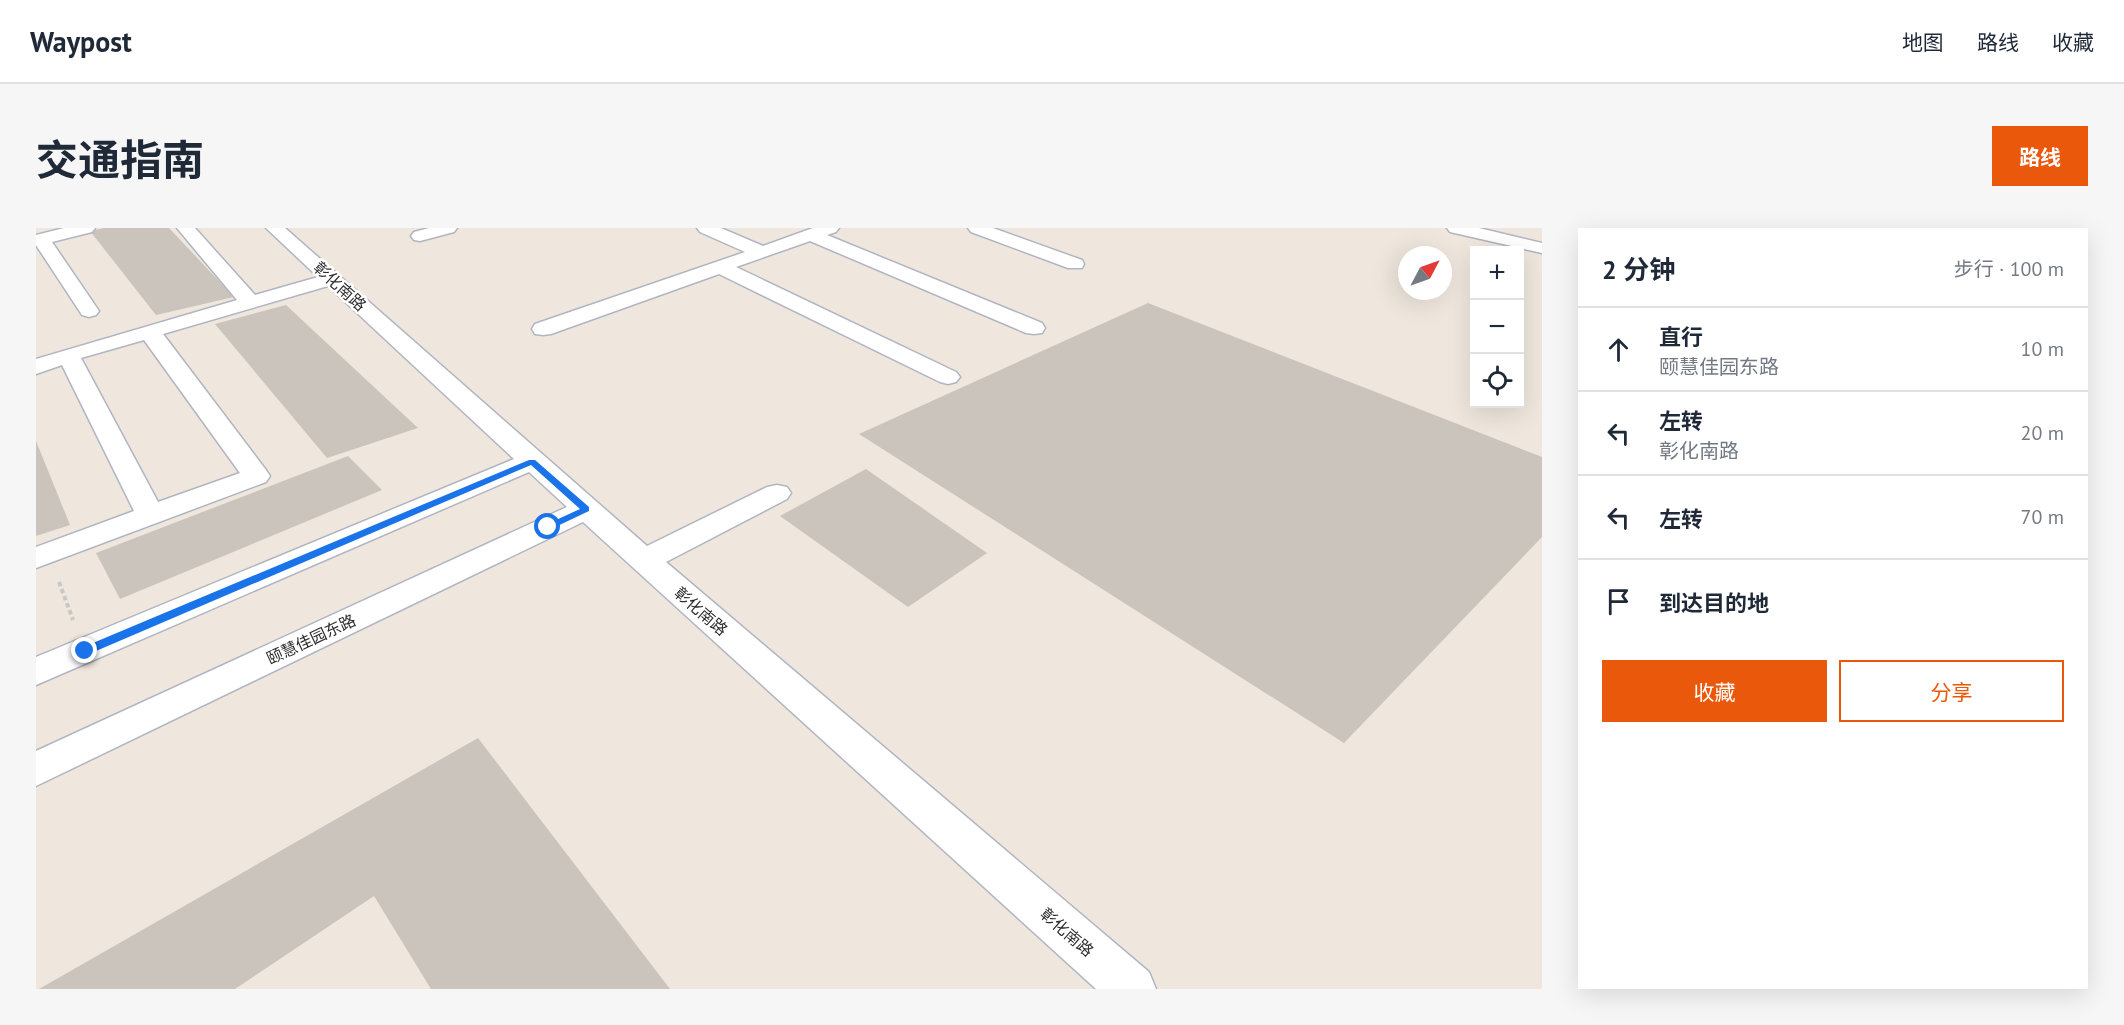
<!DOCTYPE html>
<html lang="zh">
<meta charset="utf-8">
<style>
:root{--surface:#fff;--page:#f6f6f7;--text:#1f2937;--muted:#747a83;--line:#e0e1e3;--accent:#ea580c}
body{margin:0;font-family:"PT Sans","Noto Sans SC",sans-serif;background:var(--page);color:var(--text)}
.controls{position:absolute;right:18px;top:18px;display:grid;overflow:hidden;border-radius:0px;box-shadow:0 6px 24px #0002}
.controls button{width:54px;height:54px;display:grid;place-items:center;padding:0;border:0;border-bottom:2px solid var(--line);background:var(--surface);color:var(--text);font:30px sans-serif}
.compass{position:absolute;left:1362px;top:18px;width:54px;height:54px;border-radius:50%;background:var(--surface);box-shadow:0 6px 24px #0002;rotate:49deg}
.stop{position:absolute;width:18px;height:18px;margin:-14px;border:4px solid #1a73e8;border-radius:50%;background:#fff}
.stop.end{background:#1a73e8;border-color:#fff;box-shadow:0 2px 6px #0008}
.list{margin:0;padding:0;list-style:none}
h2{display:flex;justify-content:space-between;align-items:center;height:78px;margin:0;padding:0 24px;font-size:26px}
h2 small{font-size:20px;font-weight:400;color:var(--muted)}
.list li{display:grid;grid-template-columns:39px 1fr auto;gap:18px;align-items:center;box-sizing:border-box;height:84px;padding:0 24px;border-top:2px solid var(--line)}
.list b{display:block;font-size:22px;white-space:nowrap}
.list p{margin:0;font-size:20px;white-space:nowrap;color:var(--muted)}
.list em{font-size:20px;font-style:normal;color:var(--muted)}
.actions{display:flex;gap:12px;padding:18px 24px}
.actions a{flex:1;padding:14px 0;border:2px solid var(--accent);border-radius:0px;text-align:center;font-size:21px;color:var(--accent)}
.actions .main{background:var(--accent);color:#fff}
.icon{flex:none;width:33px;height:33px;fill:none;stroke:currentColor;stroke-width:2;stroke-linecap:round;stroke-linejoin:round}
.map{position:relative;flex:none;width:1506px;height:761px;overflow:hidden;border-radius:0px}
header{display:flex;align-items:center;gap:36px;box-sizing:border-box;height:84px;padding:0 30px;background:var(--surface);border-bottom:2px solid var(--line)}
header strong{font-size:28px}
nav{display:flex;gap:33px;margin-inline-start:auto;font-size:21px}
.intro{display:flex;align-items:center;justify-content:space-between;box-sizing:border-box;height:144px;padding:0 36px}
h1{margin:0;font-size:42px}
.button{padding:15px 27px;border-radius:0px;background:var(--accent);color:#fff;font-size:21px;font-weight:700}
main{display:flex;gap:36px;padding:0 36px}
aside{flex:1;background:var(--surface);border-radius:0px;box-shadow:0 6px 24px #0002}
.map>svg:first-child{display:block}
.building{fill:#cac4bd}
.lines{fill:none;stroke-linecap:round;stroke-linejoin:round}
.minor-casing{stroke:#b1b5c1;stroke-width:3}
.path{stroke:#c8c8c8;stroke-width:4;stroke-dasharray:4.5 3;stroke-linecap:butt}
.minor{fill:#fff;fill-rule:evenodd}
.route{fill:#1a73e8}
.labels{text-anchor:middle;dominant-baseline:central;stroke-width:5;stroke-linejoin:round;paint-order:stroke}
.street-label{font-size:16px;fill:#2c2c2c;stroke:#fff}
</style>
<header>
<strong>Waypost</strong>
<nav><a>地图</a><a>路线</a><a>收藏</a></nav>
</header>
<div class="intro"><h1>交通指南</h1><a class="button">路线</a></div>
<main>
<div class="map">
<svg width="1506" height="761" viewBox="0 0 1506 761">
<rect width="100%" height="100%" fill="#efe7dd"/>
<!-- building -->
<g class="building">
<polygon points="68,0 133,0 198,69 120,87 54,3"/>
<polygon points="1112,75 1506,229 1506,309 1308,515 823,206"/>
<polygon points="250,77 382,200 291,230 179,96"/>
<polygon points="0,213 34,297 0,308"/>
<polygon points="312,228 346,262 84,371 60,325"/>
<polygon points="830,241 951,325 872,379 744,288"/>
<polygon points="442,510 634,761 395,761 338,668 199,761 3,761"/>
</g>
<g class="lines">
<!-- minor casing -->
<g class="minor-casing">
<g id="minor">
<polygon points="28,0 59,0 56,4 16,14 63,83 60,87 53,89 46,87 0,17 0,7"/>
<path d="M141,0H159L219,67L282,49L230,0H249L611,318L731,259L741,257L751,259L755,265L751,271L630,334L1113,744L1120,761H1060L547,294L0,558V523L531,279L493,244L0,457V429L478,231L292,58L127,106L230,242L234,248L230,254L0,340V319L98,283L26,137L0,146V131L201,72ZM108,112L204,245L122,274L45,130Z"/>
<polygon points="393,0 421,0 418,4 384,13 378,12 375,8 378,4"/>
<polygon points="661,0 685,0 727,18 777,0 803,0 800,4 791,7 1006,95 1009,100 1006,105 998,106 990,105 774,13 700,39 920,144 924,149 920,154 912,156 904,154 683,46 515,106 507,107 499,106 496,101 499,96 709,24 664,4"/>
<polygon points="932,0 957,0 1046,32 1048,36 1046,40 1032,40 935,4"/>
<polygon points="1411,0 1443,0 1506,15 1506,25 1414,4"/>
</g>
</g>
<!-- path -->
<polyline class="path" points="23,354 37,392"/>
<!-- minor -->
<use href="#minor" class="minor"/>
</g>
<!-- route -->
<polygon class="route" points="493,232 499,232 553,279 553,283 515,301 509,301 509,297 544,281 495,237 53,426 45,426 44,423 45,420"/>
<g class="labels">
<!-- street labels -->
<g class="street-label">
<text transform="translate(304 58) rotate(42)">彰化南路</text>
<text transform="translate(665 383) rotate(41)">彰化南路</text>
<text transform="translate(275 411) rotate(-25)">颐慧佳园东路</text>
<text transform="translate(1031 704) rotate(41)">彰化南路</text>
</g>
</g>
</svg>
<div class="controls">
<button>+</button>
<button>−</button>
<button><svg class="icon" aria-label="locate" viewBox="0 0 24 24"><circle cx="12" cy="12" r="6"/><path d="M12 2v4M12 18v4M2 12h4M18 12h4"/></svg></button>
</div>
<svg class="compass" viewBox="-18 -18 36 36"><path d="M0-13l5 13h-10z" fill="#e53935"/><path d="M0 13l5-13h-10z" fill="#747a83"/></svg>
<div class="stop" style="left:512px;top:299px"></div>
<div class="stop end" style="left:49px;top:423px"></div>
</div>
<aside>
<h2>2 分钟<small>步行 · 100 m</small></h2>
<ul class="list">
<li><svg class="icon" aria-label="ahead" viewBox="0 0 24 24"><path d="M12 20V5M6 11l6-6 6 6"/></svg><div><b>直行</b><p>颐慧佳园东路</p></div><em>10 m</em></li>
<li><svg class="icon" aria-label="left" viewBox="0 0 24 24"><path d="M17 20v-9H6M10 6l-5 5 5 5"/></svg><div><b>左转</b><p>彰化南路</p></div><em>20 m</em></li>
<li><svg class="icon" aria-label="left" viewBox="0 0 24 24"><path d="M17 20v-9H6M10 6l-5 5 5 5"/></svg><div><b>左转</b></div><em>70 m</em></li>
<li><svg class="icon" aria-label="arrive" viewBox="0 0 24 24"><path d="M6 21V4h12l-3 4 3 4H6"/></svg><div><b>到达目的地</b></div></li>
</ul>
<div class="actions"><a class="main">收藏</a><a>分享</a></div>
</aside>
</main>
